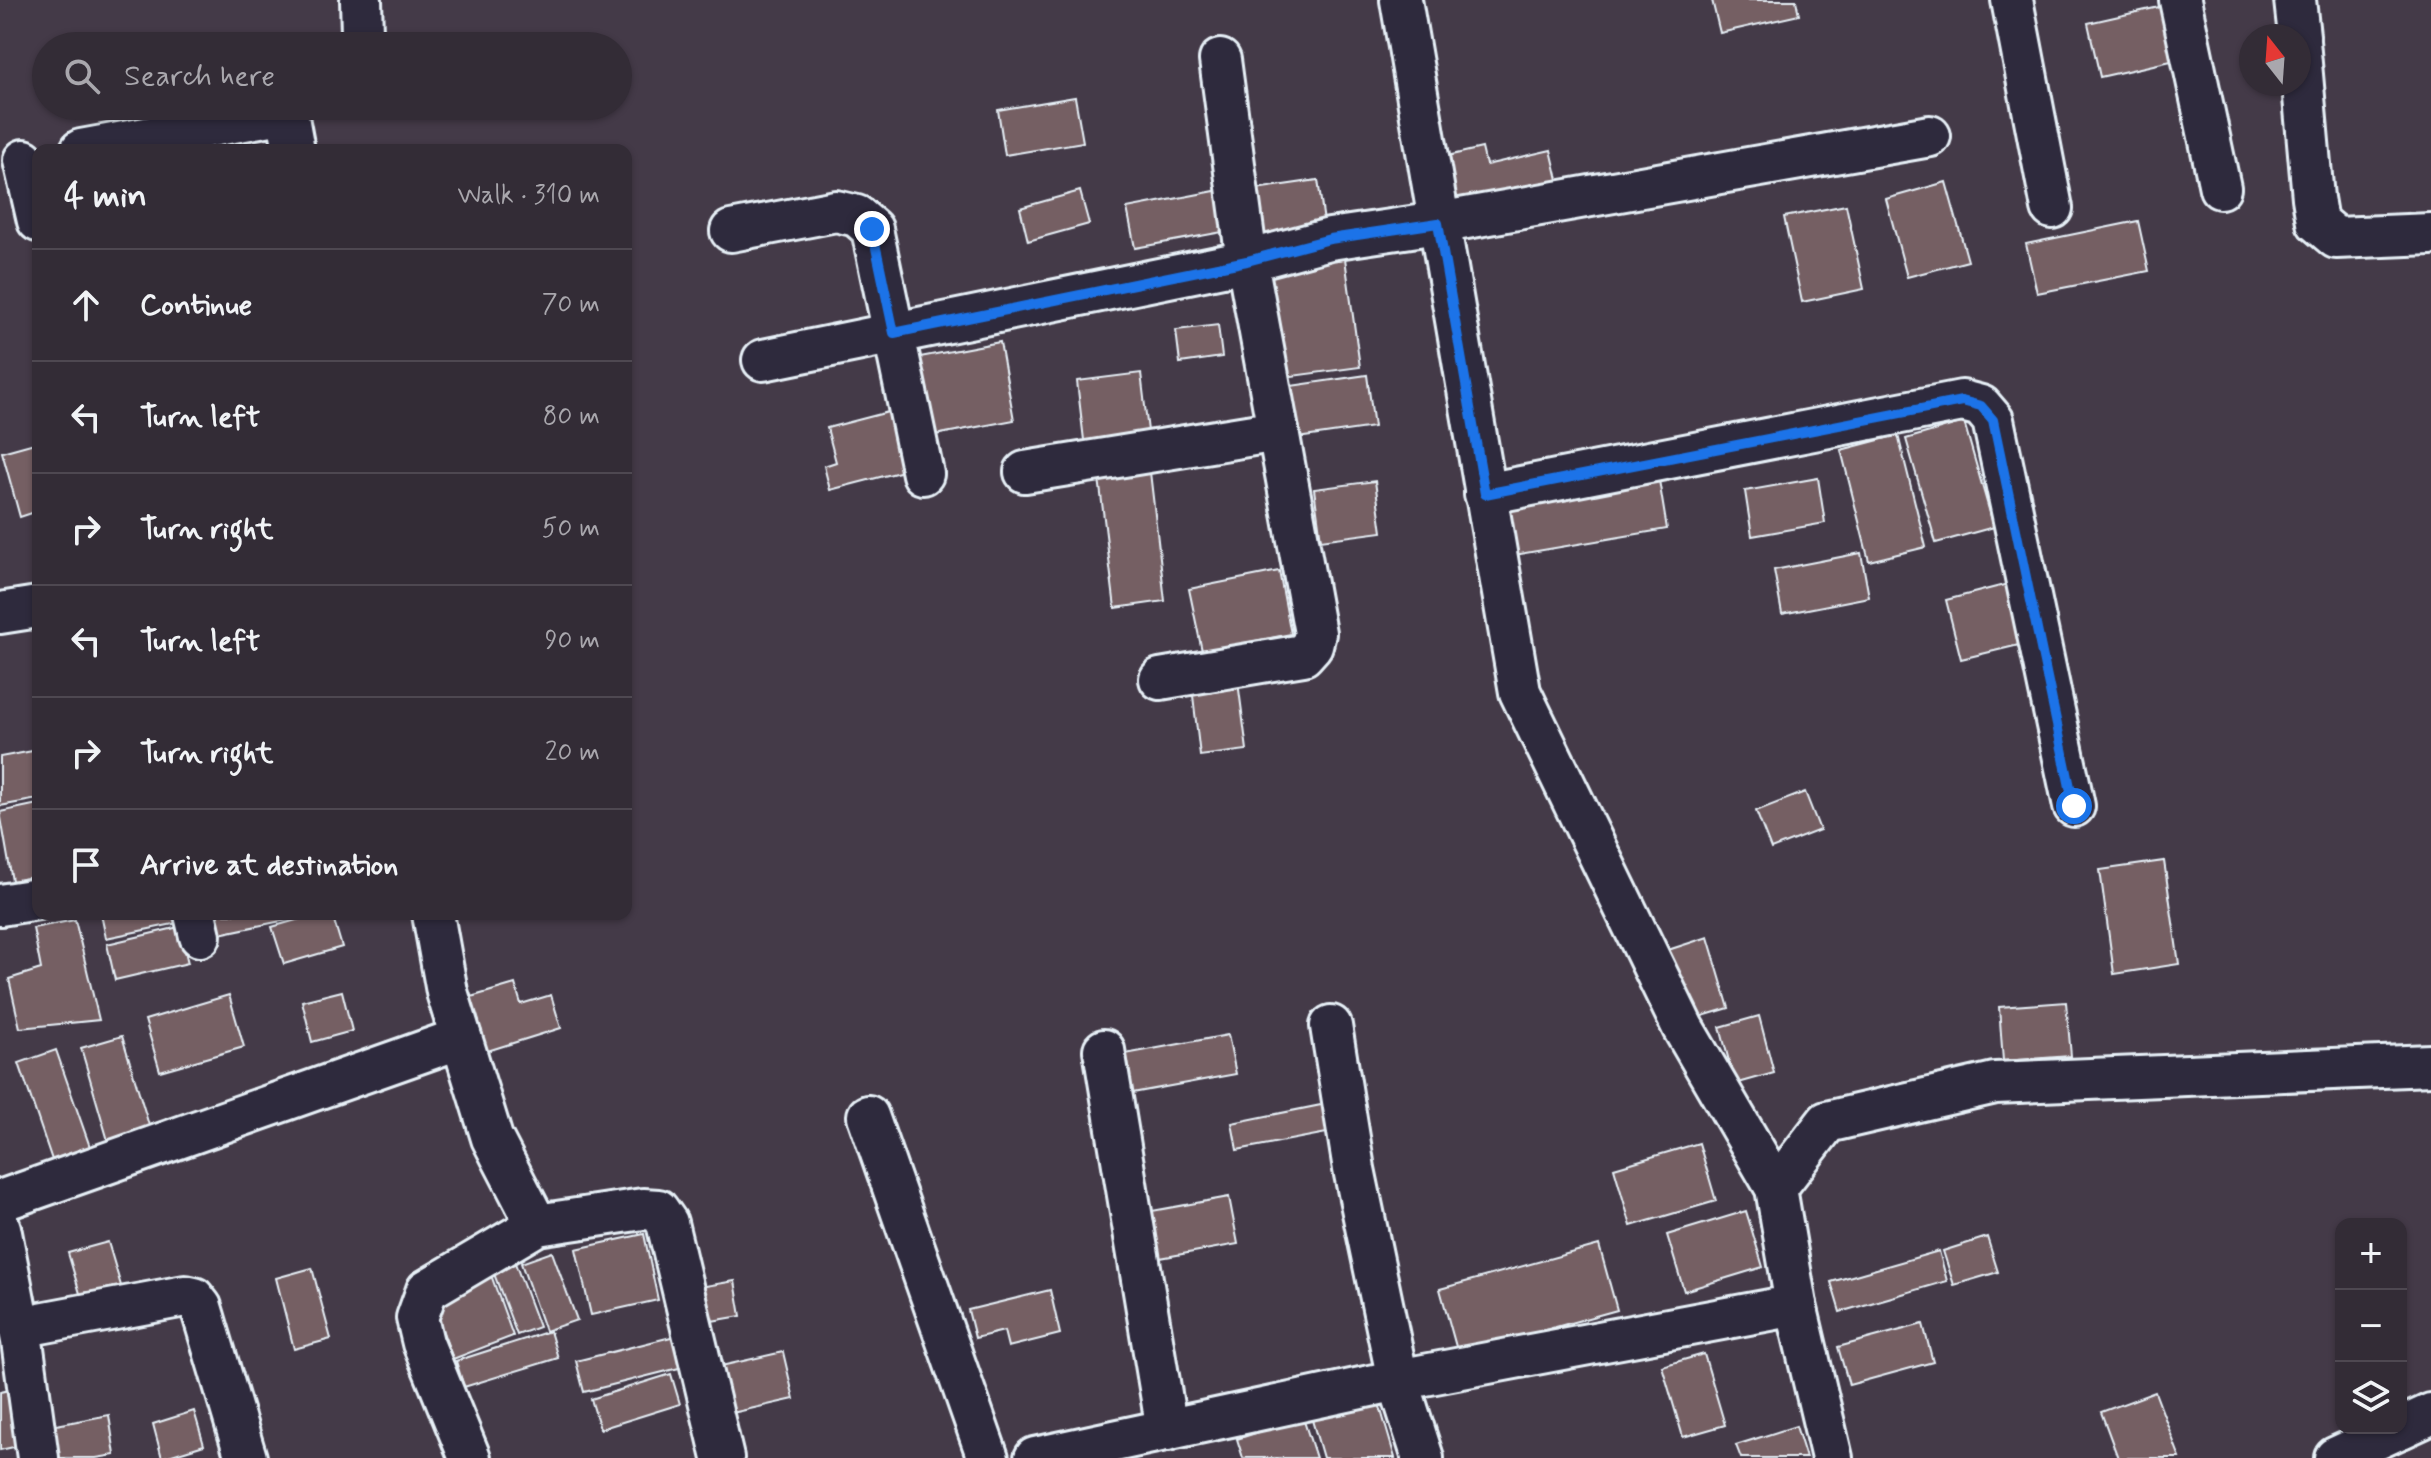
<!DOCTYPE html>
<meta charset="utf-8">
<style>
:root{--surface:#332c36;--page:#3e3842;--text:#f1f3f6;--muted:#a9a7ad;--line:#4e4851}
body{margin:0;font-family:Mynerve,sans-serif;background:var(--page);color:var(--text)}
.controls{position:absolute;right:24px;bottom:24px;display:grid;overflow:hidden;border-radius:16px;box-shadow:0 2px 6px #0004}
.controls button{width:72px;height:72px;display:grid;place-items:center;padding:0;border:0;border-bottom:2px solid var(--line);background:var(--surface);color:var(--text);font:40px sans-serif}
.compass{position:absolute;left:2239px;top:24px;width:72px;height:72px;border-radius:50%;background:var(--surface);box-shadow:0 2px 6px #0004;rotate:343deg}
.stop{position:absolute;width:24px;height:24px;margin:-18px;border:6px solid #1a73e8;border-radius:50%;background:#fff}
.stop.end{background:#1a73e8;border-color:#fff;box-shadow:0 2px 8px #0008}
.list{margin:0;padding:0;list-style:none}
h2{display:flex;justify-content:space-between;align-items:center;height:104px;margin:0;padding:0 32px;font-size:34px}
h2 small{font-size:26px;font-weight:400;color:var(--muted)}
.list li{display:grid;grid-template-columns:52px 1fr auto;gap:24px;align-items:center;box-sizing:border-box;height:112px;padding:0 32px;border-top:2px solid var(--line)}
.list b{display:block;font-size:30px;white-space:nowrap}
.list em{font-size:26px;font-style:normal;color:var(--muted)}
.icon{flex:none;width:44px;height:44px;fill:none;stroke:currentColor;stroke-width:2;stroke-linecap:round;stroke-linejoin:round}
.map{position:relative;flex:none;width:2431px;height:1458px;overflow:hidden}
.search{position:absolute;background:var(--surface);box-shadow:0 2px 6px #0004;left:32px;top:32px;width:600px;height:88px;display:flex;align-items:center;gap:20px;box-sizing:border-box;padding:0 28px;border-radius:44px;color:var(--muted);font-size:30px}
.panel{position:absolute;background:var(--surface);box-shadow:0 2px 6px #0004;left:32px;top:144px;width:600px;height:776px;border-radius:16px}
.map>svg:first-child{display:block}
.building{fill:#755f63;stroke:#e8f1f8;stroke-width:2}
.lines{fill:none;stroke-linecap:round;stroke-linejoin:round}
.minor-casing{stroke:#e8f1f8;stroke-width:46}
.minor{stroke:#2f2a3d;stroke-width:40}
.route{stroke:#1a73e8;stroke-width:10}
</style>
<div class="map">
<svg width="2431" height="1458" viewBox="0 0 2431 1458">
<rect width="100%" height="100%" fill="#443a48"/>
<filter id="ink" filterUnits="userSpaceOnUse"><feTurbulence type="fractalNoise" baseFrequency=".0125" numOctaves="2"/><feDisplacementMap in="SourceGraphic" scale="16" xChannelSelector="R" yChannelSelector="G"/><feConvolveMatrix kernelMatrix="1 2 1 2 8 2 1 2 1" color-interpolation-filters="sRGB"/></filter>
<g filter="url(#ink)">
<!-- building -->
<g class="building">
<polygon points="1712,0 1796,0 1799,15 1720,33"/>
<polygon points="2168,5 2180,59 2100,77 2088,23"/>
<polygon points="1075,97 1083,142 1005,155 998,110"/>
<polygon points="166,106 211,106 171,122"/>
<polygon points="295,106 339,106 296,115"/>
<polygon points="1482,148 1486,165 1551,150 1560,188 1447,214 1434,159"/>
<polygon points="1318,180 1326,236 1258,246 1249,190"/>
<polygon points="1946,182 1968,261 1907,277 1886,199"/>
<polygon points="1220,190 1228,231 1135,248 1127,208"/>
<polygon points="1080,191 1089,224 1028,241 1020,208"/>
<polygon points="1846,205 1864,289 1802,302 1784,217"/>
<polygon points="2138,221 2149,271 2037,293 2026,244"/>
<polygon points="1344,251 1360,367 1285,377 1269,262"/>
<polygon points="1218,325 1222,357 1180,363 1176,330"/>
<polygon points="1000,342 1014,420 919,438 904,360"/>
<polygon points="1141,373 1150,448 1086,457 1077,381"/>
<polygon points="1367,375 1374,427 1283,440 1277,388"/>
<polygon points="896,410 911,469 830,490 824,466 836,462 827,428"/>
<polygon points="1964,422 1994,527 1936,543 1906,439"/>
<polygon points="1898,435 1926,547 1869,561 1841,450"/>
<polygon points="38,442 38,511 20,517 2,452"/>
<polygon points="1150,472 1165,601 1115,608 1099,478"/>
<polygon points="1658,474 1667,529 1508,556 1499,501"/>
<polygon points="1818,478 1825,523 1752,536 1745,491"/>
<polygon points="1375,481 1382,532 1321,540 1314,489"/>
<polygon points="1861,553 1869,597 1782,614 1774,570"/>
<polygon points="1279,571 1291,634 1202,651 1189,589"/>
<polygon points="2008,584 2023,644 1961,659 1946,600"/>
<polygon points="1238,682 1247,750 1200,756 1192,687"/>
<polygon points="38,750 38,799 0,806 0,757"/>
<polygon points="1805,792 1820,830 1771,849 1756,811"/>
<polygon points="38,804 38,876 12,881 0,812"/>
<polygon points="2164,861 2179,964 2114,974 2100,870"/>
<polygon points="101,914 176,914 178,923 106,938"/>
<polygon points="215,914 284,914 286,920 219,934"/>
<polygon points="317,914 332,914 342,947 284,964 272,927"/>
<polygon points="75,920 99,1020 20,1028 9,979 41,969 33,928"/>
<polygon points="179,927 188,963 115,980 107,944"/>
<polygon points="1708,937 1729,1008 1689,1020 1668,950"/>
<polygon points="515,984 521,1004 551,995 561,1028 481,1053 464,999"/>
<polygon points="342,991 352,1031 312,1042 302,1001"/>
<polygon points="229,995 244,1047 160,1071 145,1020"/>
<polygon points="2066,1002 2071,1056 2003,1061 1999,1007"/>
<polygon points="1759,1016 1774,1073 1735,1084 1720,1027"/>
<polygon points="1228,1035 1236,1074 1127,1094 1120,1055"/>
<polygon points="122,1036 151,1132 109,1144 81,1048"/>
<polygon points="56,1050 90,1147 52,1160 19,1063"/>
<polygon points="1326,1104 1332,1132 1237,1150 1232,1123"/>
<polygon points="1699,1143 1716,1201 1631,1226 1614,1168"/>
<polygon points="1229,1197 1238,1244 1160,1258 1152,1211"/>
<polygon points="1746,1211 1763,1267 1684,1291 1667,1235"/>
<polygon points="644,1234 658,1300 591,1315 576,1249"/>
<polygon points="1987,1237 1998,1272 1954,1285 1943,1251"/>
<polygon points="108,1242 124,1296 84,1307 68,1253"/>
<polygon points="1599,1245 1617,1310 1458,1354 1440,1289"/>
<polygon points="1939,1251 1947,1281 1840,1312 1831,1282"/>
<polygon points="552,1252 577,1320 545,1331 521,1263"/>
<polygon points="515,1263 539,1327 517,1335 493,1271"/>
<polygon points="312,1268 331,1339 294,1349 276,1278"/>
<polygon points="491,1275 513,1336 453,1359 430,1297"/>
<polygon points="735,1281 741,1316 694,1324 688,1289"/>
<polygon points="1050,1290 1060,1334 1008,1347 1004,1331 975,1338 968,1310"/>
<polygon points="1923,1324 1933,1362 1849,1385 1838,1347"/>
<polygon points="550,1331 558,1358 464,1387 456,1361"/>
<polygon points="675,1336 683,1367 584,1392 576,1361"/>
<polygon points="783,1352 794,1399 732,1413 721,1366"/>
<polygon points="1704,1354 1725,1425 1683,1437 1662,1366"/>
<polygon points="671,1374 680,1404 600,1429 591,1399"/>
<polygon points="19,1388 32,1443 0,1450 0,1392"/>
<polygon points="2155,1392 2180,1458 2118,1458 2101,1412"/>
<polygon points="1378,1400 1395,1458 1323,1458 1312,1420"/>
<polygon points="194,1411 204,1445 162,1458 153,1424"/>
<polygon points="109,1415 115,1455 96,1458 57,1458 51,1426"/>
<polygon points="1303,1418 1316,1458 1243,1458 1237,1439"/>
<polygon points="1796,1426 1806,1458 1741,1458 1736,1445"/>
</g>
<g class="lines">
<!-- minor casing -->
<g class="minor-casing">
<g id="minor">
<polyline points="361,0 362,33"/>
<polyline points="2012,0 2052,208"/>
<polyline points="2180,0 2220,188"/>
<polyline points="2295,0 2299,36"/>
<polyline points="2299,41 2313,198 2317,222 2336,238 2431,234"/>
<polyline points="81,150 287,112 294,150"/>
<polyline points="24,160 38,221"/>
<polyline points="731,231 836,211 857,216 872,229 923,474"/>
<polyline points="763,360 1247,261 1330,239 1438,223 1930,136"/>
<polyline points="1025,472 1278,431"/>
<polyline points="1485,494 1962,401 1981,406 1993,420 2074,806"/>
<polyline points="0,613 38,607"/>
<polyline points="1160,679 1303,655 1312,645 1315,633 1247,261 1220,60"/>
<polyline points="0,905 38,899"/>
<polyline points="195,914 200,936"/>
<polyline points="433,914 447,992 492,1138 537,1225 643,1209 658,1210 667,1223 723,1458"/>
<polyline points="1331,1026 1354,1169 1398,1380 1423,1458"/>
<polyline points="1104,1050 1167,1430"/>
<polyline points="868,1116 988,1458"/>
<polyline points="1776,1188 1827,1122 1995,1083 2431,1065"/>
<polyline points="0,1201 461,1038"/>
<polyline points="0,1228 22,1341 38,1458"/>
<polyline points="1796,1305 1832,1458"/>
<polyline points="19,1327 185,1296 194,1298 201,1307 246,1458"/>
<polyline points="2401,1428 2431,1414"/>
<polyline points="470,1458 423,1343 417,1318 427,1290 537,1225"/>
<polyline points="1035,1458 1398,1380 1796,1305 1776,1188 1683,1028 1520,692 1401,0"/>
<polyline points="2335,1458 2400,1428"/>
</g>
</g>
<!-- minor -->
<use href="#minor" class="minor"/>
</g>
</g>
<g class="lines" filter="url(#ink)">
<!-- route -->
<polyline class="route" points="872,229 894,333 1247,261 1330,239 1438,223 1485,494 1962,401 1981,406 1993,420 2074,806"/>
</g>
</svg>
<div class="controls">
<button>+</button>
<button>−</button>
<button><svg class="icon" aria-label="layers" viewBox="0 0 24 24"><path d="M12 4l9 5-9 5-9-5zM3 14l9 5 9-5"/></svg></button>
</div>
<svg class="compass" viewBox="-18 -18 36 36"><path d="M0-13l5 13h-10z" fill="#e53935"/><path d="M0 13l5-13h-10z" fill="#a9a7ad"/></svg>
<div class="stop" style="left:2074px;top:806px"></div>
<div class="stop end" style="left:872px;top:229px"></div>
<div class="search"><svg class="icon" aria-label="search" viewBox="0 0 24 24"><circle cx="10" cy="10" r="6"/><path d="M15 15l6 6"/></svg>Search here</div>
<section class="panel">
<h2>4 min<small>Walk · 310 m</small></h2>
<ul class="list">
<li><svg class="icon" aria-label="ahead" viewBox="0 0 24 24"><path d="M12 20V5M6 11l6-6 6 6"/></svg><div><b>Continue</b></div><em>70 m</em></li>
<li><svg class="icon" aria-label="left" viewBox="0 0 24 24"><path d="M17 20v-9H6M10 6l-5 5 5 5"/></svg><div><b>Turn left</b></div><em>80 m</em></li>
<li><svg class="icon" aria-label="right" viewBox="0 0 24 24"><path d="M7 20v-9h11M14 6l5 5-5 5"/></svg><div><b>Turn right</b></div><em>50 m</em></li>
<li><svg class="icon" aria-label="left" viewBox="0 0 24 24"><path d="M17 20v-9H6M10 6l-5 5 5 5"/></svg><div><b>Turn left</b></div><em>90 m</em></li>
<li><svg class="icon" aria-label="right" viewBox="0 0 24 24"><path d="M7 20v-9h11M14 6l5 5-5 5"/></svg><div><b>Turn right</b></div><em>20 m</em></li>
<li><svg class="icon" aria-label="arrive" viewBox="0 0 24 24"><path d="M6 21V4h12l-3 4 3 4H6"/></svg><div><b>Arrive at destination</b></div></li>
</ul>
</section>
</div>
